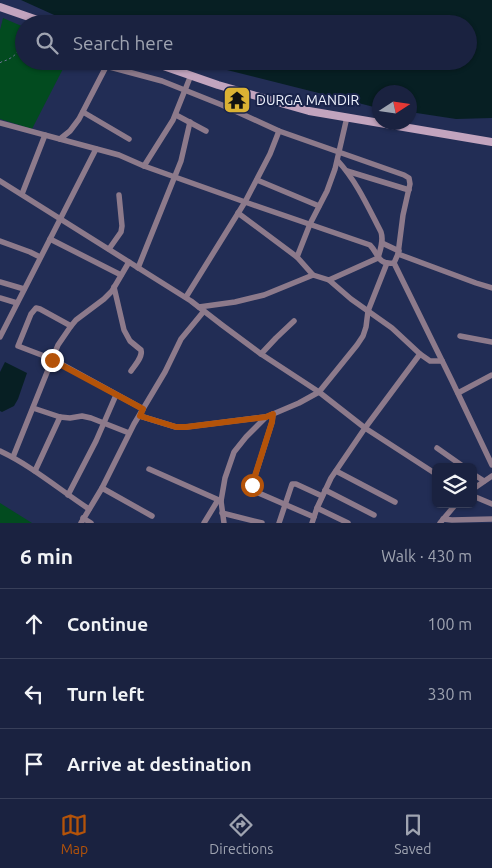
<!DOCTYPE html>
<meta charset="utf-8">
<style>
:root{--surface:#1a2240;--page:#232a47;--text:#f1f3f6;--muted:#9fa4b1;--line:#383f59;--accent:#b45309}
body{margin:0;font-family:Ubuntu,sans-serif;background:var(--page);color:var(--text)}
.controls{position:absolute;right:15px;bottom:15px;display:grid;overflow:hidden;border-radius:8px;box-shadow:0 1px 4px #0004}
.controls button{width:45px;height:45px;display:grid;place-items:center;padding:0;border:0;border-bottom:1px solid var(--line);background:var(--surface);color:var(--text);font:25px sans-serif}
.compass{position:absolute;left:372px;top:85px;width:45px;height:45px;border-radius:50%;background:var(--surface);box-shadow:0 1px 4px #0004;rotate:78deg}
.stop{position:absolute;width:15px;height:15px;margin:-11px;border:4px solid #b45309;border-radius:50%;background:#fff}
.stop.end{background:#b45309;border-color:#fff;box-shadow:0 1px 5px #0008}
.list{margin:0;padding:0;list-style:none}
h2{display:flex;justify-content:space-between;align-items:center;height:65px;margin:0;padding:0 20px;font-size:21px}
h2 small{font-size:16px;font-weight:400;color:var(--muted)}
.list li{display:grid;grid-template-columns:32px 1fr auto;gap:15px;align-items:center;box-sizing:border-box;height:70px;padding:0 20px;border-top:1px solid var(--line)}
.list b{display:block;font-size:19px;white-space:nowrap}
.list em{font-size:16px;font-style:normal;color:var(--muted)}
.icon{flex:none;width:28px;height:28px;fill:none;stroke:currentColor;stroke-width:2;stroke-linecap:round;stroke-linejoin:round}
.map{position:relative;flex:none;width:492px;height:523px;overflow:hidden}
.search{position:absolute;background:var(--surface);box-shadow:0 1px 4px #0004;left:15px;right:15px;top:15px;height:55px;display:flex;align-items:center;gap:12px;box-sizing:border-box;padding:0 18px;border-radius:28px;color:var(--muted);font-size:19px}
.sheet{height:275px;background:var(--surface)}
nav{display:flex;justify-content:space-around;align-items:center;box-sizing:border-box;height:70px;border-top:1px solid var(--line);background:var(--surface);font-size:14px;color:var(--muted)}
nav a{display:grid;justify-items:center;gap:2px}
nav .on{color:var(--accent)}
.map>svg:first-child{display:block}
.green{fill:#024b1f}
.water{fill:#071f23}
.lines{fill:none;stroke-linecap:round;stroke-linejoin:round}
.path{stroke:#68718f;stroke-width:1;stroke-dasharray:2.5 2.5;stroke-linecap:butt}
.street{stroke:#8d7a8b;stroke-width:5.5}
.secondary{stroke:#c2a4be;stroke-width:8}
.route{stroke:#b45309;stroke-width:6}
.labels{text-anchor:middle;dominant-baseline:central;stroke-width:4;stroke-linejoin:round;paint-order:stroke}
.poi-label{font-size:14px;fill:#eef2fd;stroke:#19234a;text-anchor:start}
</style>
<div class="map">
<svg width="492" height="523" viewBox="0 0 492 523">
<rect width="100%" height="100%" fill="#222d55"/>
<!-- green -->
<g class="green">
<polygon points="3,18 24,27 24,61 67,61 32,129 0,119 0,30"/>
<polygon points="0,503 32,523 0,523"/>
</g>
<!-- water -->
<g class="water">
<polygon points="21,0 492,0 492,118 456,119 410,112 410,92 380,92 379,107 374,107 191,61 468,61 468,24 74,24"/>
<polygon points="5,362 27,373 18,399 14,406 2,412 0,411 0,372"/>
</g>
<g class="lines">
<!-- path -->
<path class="path" d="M0,63L1,62C12,59 17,54 24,44"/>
<!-- street -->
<g class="street">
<polyline points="106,66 162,81 222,105 279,131 404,175 409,178 410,184 403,215 398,254"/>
<polyline points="83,112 129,139"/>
<polyline points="176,115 206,131"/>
<polyline points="0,123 119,155 144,166 245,202 186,297"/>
<path d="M279,131L270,154L245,202L370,245C379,254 377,265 394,263L398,254L476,283L492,288"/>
<polyline points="60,139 70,131 79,119 109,61"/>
<polyline points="144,166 173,120 191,75"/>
<polyline points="347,171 409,190"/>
<polyline points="257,180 319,206"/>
<polyline points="0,181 191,301 222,325 261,354 319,392 365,428 436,474"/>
<polyline points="22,194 45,135"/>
<polyline points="238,213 297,257"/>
<polyline points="50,239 121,275"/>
<polyline points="0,241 30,252 40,257"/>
<polyline points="382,243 399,251"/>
<polyline points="109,249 121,232 122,226 119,195"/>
<polyline points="394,263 452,381 492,465"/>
<polyline points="138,268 181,161 190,122"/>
<polyline points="313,275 297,257 310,224 327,191 335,169 347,117"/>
<polyline points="329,280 351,299 392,328 420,354"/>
<polyline points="0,282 24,289"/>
<path d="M114,287L124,330L130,341L141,350C143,357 135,365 131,371"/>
<polyline points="0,298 17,303"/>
<path d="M199,307L235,302L264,295L313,275L329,280L378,258C380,250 384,241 381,232C368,207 357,182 338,161"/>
<polyline points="71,326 40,309 36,308 31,314 18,346 52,359 143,409"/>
<polyline points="460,336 492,342"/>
<polyline points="0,337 96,149"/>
<polyline points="261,354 276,338 294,321"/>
<polyline points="458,393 492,375"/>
<polyline points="33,408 60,417 70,418 82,416 91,418 129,433"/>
<polyline points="273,414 272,422 251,489 254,491 314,517"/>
<polyline points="140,416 176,427 186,427 265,417"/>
<polyline points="437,448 464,467"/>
<path d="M0,451C32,466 60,490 89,509"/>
<polyline points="13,457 58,345 71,326 76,320 104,299 112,291 129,262"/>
<polyline points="149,469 221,501"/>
<polyline points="35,471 60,417"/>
<polyline points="336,471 395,502"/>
<polyline points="473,474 484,481"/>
<polyline points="102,488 152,516"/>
<polyline points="473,489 492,476"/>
<polyline points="325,490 374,515"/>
<polyline points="68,495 96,441 116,395"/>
<polyline points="473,496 492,504"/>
<polyline points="317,508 348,523"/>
<polyline points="222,513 262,523"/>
<polyline points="83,518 91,523"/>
<polyline points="443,519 452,520 492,519"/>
<polyline points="81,523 102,488 134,424 165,372 181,339 204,311"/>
<polyline points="204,523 218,500"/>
<polyline points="224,523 221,501 225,478 234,452 246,437 266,417 299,403 319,392 357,345 363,336 366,327 368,311 387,263"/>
<polyline points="279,523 292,484 296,484 322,496"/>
<polyline points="312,523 317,508 331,478 365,428 420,354 430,361 442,361"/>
<polyline points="440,523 456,504"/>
</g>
<!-- secondary -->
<g class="secondary">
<polyline points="0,7 49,24"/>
<polyline points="149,61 218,85 309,111 492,142"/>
</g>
</g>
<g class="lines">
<!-- route -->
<polyline class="route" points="52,360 143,409 140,416 176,427 186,427 266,417 273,414 272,422 252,485"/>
</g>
<!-- icons -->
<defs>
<g id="temple-square" transform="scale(1.4375)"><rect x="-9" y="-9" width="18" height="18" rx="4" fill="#dbb233" stroke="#19234a"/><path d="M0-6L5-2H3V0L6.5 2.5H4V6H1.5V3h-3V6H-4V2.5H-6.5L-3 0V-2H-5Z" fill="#111"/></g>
</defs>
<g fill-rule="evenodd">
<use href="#temple-square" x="237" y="100"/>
</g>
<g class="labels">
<!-- poi labels -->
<g class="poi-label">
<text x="256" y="100">DURGA MANDIR</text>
</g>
</g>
</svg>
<div class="controls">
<button><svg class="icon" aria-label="layers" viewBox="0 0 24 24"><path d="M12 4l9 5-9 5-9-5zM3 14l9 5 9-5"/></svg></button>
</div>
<svg class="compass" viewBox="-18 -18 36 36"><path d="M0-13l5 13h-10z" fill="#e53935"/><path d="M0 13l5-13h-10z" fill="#9fa4b1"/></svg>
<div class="stop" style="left:252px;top:485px"></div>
<div class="stop end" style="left:52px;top:360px"></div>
<div class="search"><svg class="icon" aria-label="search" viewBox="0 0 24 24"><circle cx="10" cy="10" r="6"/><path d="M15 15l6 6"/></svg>Search here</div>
</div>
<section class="sheet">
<h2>6 min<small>Walk · 430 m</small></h2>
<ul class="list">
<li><svg class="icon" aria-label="ahead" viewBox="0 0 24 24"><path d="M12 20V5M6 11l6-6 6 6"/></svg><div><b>Continue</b></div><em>100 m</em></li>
<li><svg class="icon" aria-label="left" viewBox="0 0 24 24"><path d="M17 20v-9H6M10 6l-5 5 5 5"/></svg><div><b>Turn left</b></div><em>330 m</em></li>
<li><svg class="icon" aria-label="arrive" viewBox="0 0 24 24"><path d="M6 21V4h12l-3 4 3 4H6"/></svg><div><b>Arrive at destination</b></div></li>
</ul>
</section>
<nav>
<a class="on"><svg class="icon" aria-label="map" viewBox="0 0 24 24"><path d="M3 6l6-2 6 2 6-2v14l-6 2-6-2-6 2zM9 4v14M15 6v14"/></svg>Map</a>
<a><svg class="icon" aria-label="directions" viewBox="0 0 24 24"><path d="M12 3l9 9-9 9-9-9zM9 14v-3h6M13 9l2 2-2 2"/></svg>Directions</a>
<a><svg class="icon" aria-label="saved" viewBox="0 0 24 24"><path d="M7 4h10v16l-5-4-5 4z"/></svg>Saved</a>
</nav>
